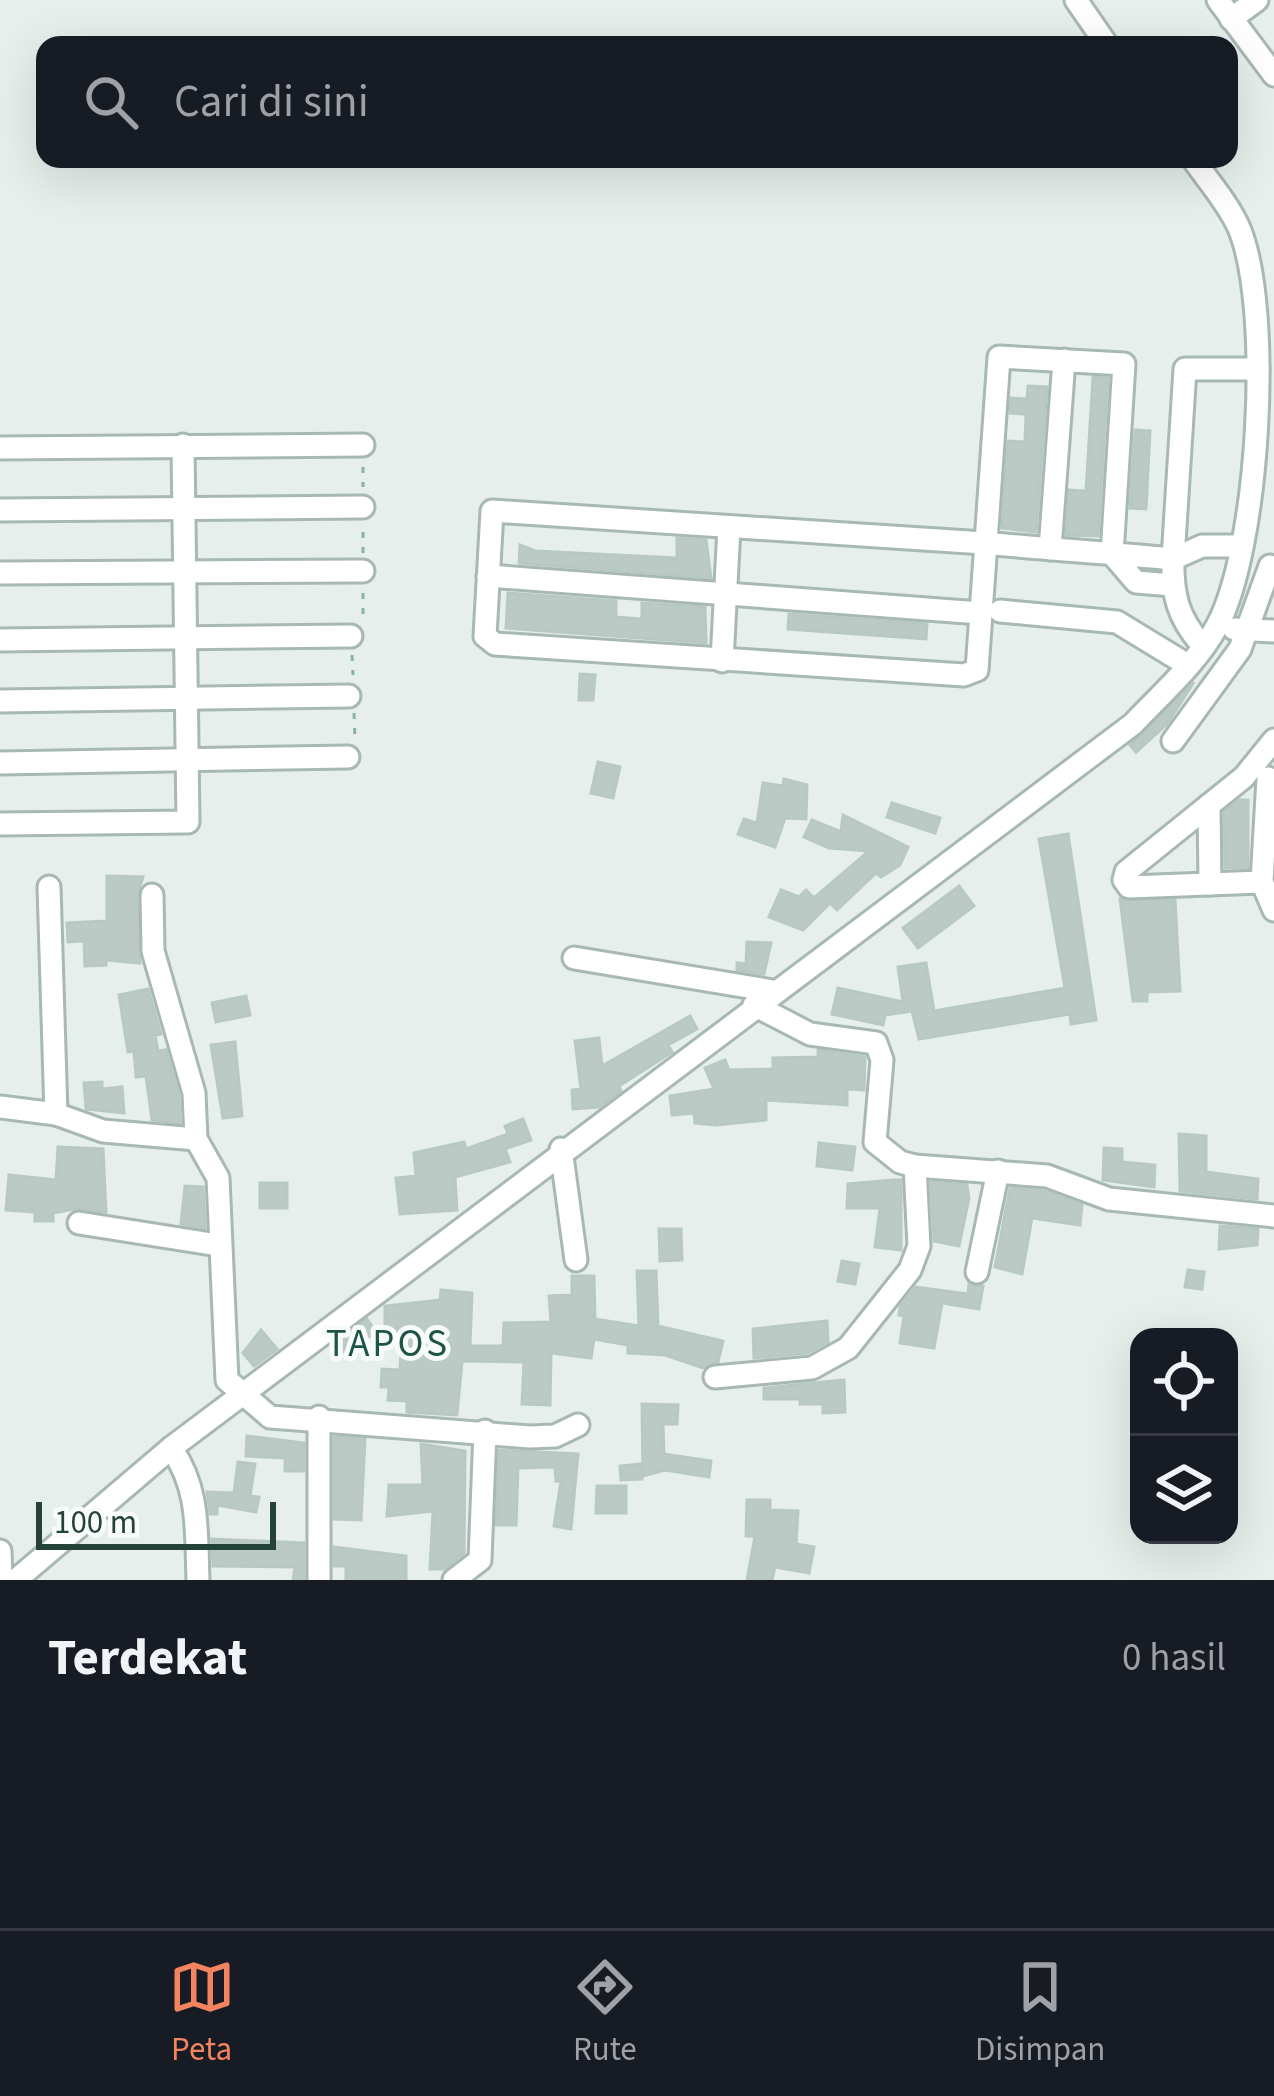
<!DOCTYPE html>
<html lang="id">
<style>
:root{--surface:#171b24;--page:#242831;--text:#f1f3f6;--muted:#9ea1a6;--line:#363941;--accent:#f4845f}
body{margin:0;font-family:"Source Sans 3",sans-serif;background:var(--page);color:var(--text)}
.controls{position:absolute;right:36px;bottom:36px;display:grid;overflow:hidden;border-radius:24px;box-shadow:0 12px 48px #0002}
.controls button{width:108px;height:108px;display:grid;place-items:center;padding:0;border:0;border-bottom:3px solid var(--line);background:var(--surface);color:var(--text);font:60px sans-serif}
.scale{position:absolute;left:36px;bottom:30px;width:240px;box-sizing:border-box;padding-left:12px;border:6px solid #24423a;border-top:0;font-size:33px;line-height:42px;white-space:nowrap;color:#24423a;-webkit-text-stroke:9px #f7fbf9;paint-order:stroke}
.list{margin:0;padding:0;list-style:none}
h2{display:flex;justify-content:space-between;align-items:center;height:156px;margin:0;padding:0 48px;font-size:51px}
h2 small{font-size:39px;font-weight:400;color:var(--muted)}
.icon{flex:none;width:66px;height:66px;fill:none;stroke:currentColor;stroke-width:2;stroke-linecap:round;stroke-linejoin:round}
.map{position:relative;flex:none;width:1274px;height:1580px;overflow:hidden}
.search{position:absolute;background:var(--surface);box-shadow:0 12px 48px #0002;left:36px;right:36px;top:36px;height:132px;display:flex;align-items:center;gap:30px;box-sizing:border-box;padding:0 42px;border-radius:24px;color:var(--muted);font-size:45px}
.sheet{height:348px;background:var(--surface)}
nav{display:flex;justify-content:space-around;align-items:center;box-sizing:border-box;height:168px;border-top:3px solid var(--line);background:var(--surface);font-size:33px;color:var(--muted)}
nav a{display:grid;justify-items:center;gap:6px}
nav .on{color:var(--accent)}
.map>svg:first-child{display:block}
.building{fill:#bbcac4;stroke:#b8c9c2;stroke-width:3}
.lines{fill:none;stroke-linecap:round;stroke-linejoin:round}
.minor-casing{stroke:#a8b8b2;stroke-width:27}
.path{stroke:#86b3a5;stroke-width:3;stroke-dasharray:6 9;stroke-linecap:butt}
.minor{stroke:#fff;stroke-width:21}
.labels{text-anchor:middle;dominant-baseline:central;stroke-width:10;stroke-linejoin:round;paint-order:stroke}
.quarter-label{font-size:39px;letter-spacing:3px;fill:#1f5548;stroke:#f7fbf9}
</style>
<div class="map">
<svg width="1274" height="1580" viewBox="0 0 1274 1580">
<rect width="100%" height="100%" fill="#e6efeb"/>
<!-- building -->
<g class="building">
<polygon points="1093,377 1108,378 1098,536 1066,535 1069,490 1086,491"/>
<polygon points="1028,386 1047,387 1036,532 1002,528 1008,441 1025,442 1026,414 1010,413 1011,398 1027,399"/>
<polygon points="1135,430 1150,431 1146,509 1130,508"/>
<polygon points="677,538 706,540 711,578 519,563 520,545 535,551 677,558"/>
<polygon points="508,593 616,601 616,617 642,619 642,603 705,607 706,643 506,628"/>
<polygon points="789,614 927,624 926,639 788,629"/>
<polygon points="580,674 595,675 593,700 579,700"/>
<polygon points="1194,682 1167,724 1136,752 1130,745"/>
<polygon points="598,762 620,767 613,798 591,793"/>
<polygon points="784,779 807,785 806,819 785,818 775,847 738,834 744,819 757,823 763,783 783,786"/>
<polygon points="1239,800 1248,800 1248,868 1225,868 1224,812"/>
<polygon points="892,803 940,818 935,833 887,817"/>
<polygon points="843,815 908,847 900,865 881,877 876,873 837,910 830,903 803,930 769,917 781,890 799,897 806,890 814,898 869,851 829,848 804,837 812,820 841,832"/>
<polygon points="1068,834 1096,1020 1071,1024 1070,1014 919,1039 912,1011 885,1015 883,1025 832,1014 838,988 903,1002 898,967 926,963 934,1011 1065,988 1039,839"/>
<polygon points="107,876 143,877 137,895 140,963 106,960 106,965 85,966 84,941 68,942 67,923 107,921"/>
<polygon points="959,886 974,906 918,948 903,928"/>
<polygon points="1120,899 1175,900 1180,991 1147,992 1147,1001 1133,1001"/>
<polygon points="747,942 771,943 764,974 737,970 737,963 746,964"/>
<polygon points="148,989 161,1034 155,1035 158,1051 166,1050 179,1095 180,1123 152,1120 146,1076 136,1077 134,1051 128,1052 119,995"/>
<polygon points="246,996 250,1015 216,1022 212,1003"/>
<polygon points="690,1016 697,1029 668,1045 672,1052 619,1086 621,1091 599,1107 573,1109 572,1090 581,1089 575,1041 599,1038 602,1066"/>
<polygon points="235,1042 242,1116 223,1118 211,1045"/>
<polygon points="818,1050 865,1057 864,1090 847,1089 847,1105 766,1100 766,1120 716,1125 695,1123 694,1113 672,1115 670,1096 714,1089 705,1068 725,1060 729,1070 773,1069 773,1058 818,1057"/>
<polygon points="102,1082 102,1089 122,1087 124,1113 86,1109 84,1083"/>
<polygon points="523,1119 531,1140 505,1149 510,1162 455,1177 457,1210 400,1214 396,1178 416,1176 414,1153 464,1142 466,1149 508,1134 505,1126"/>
<polygon points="1179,1134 1206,1136 1206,1172 1258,1179 1257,1199 1180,1191"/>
<polygon points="819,1143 855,1147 852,1170 817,1166"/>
<polygon points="58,1147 103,1149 106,1212 75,1209 53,1213 53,1221 35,1221 35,1212 6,1210 9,1175 56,1180"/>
<polygon points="1104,1148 1122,1149 1122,1162 1155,1165 1154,1187 1103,1180"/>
<polygon points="893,1180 901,1180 901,1250 875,1247 880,1208 847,1208 848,1184"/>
<polygon points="931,1182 967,1185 969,1198 959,1246 934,1241"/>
<rect x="260" y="1183" width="27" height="25"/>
<polygon points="185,1186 203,1187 205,1228 181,1224"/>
<polygon points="1010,1188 1044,1191 1082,1205 1080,1225 1032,1218 1022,1274 995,1267"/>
<polygon points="1220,1226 1258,1229 1257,1245 1219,1249"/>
<polygon points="659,1229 681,1229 682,1260 660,1261"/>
<polygon points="842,1261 859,1264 855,1284 838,1281"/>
<polygon points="1188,1270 1204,1272 1202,1289 1185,1287"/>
<polygon points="637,1271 656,1271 658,1326 723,1341 718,1362 703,1368 665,1355 628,1353 628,1345 594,1339 591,1358 551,1353 550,1405 522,1404 524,1362 462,1361 457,1415 407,1412 407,1401 388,1400 389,1387 381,1387 382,1369 400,1370 402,1331 385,1332 385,1306 440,1300 441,1290 472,1293 470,1346 503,1346 504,1323 551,1322 549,1296 572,1295 572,1276 594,1276 595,1319 639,1326"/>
<polygon points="969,1284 983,1286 979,1309 942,1303 934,1348 900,1343 904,1316 899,1315 900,1307 916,1287 968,1294"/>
<polygon points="367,1319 376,1332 345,1353 337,1342"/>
<polygon points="827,1321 828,1342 807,1353 754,1358 753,1329"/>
<polygon points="261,1330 277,1349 254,1366 243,1353"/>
<polygon points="844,1380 845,1412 823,1413 823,1404 800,1404 800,1399 764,1399 764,1388"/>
<polygon points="642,1404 678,1405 677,1424 663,1424 664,1454 711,1461 709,1477 665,1470 643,1476"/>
<polygon points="247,1436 304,1443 304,1471 285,1471 285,1458 246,1456"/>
<polygon points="334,1437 365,1439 361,1520 334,1519"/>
<polygon points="421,1444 465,1451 464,1553 444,1569 430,1569 433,1511 387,1516 389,1485 423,1485"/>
<polygon points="499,1450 578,1454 571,1529 554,1526 561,1481 556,1481 555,1467 518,1468 516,1525 496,1525"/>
<polygon points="238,1462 255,1464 250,1496 259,1497 256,1512 217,1505 217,1514 210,1514 207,1492 234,1493"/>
<polygon points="641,1464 642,1479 621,1480 620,1466"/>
<polygon points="597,1486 626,1486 626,1513 596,1513"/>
<polygon points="747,1500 770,1500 770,1510 798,1511 796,1544 814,1547 809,1573 775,1567 772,1580 747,1580 755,1536 746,1536"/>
<polygon points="212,1539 304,1543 304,1580 293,1580 295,1567 213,1566"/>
<polygon points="334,1547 406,1556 406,1580 346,1580 346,1566 334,1566"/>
</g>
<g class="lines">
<!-- minor casing -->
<g class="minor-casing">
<g id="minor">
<polyline points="1076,0 1107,45"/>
<polyline points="1218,0 1274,75"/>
<polyline points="1231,19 1257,0"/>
<polyline points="0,448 363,445"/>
<polyline points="0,510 363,507"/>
<polyline points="1050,549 1064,360"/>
<polyline points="0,573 363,571"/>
<polyline points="488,576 980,613"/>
<path d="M1172,585L1136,582L1112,554L1124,364L999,357L977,670L964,675L495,644L485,636L492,511L984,543C1047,549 1110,553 1173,559L1185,369H1258"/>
<polyline points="1000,611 1117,622 1186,664"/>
<polyline points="1234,629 1274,631"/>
<polyline points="0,640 351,636"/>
<path d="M1202,645C1178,618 1172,595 1173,559L1202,546H1239"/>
<polyline points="722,661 729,527"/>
<polyline points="0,701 349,696"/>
<polyline points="1173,741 1240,649 1270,566"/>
<polyline points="0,763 348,757"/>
<polyline points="1268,778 1262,882 1274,910"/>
<polyline points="1209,805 1210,884"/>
<polyline points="0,824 188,822 183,445"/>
<polyline points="1262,882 1129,887 1124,880 1126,872 1244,777 1274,740"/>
<polyline points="49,887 56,1114"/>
<polyline points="152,895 153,951 194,1093 196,1139 218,1178 227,1380 270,1417 530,1437 555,1436 578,1425"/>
<polyline points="574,958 773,991"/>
<polyline points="754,1005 810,1034 876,1043 882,1060 875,1142 900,1162 915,1166 1047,1176 1109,1199 1274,1216"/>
<polyline points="0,1107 56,1114 103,1131 196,1139"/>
<polyline points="561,1149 576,1260"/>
<polyline points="79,1223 218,1245"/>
<polyline points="977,1272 998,1171"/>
<polyline points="715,1377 812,1368 848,1348 910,1270 919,1246 915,1166"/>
<path d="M171,1448C200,1489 196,1531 198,1580"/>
<polyline points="0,1551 1,1580"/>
<path d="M16,1580L171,1448L1133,724C1161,694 1198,662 1217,626C1259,549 1273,309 1239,228C1228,203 1208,181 1193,159"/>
<polyline points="319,1580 319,1417"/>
<polyline points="454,1580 480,1560 485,1431"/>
</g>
</g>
<!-- path -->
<g class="path">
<polyline points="363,467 363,487"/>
<polyline points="363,553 363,527"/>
<polyline points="363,593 363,619"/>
<polyline points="352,655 353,675"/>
<polyline points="354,713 355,739"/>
</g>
<!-- minor -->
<use href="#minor" class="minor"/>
</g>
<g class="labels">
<!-- quarter labels -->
<g class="quarter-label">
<text x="388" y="1344">TAPOS</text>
</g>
</g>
</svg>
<div class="controls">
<button><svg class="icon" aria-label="locate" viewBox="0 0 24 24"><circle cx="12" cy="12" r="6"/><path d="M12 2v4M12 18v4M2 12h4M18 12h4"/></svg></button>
<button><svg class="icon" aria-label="layers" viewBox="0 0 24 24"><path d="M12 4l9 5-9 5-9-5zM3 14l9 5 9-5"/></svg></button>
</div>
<div class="scale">100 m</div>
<div class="search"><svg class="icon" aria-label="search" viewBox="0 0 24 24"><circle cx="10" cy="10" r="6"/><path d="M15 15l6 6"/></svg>Cari di sini</div>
</div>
<section class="sheet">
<h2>Terdekat<small>0 hasil</small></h2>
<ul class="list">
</ul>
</section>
<nav>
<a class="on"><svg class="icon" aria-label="map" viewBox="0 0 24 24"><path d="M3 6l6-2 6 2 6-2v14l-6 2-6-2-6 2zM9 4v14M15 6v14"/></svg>Peta</a>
<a><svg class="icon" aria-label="directions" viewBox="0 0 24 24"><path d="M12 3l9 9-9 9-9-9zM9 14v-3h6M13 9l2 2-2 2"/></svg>Rute</a>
<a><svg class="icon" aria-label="saved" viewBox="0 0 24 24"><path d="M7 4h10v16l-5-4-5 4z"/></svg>Disimpan</a>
</nav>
